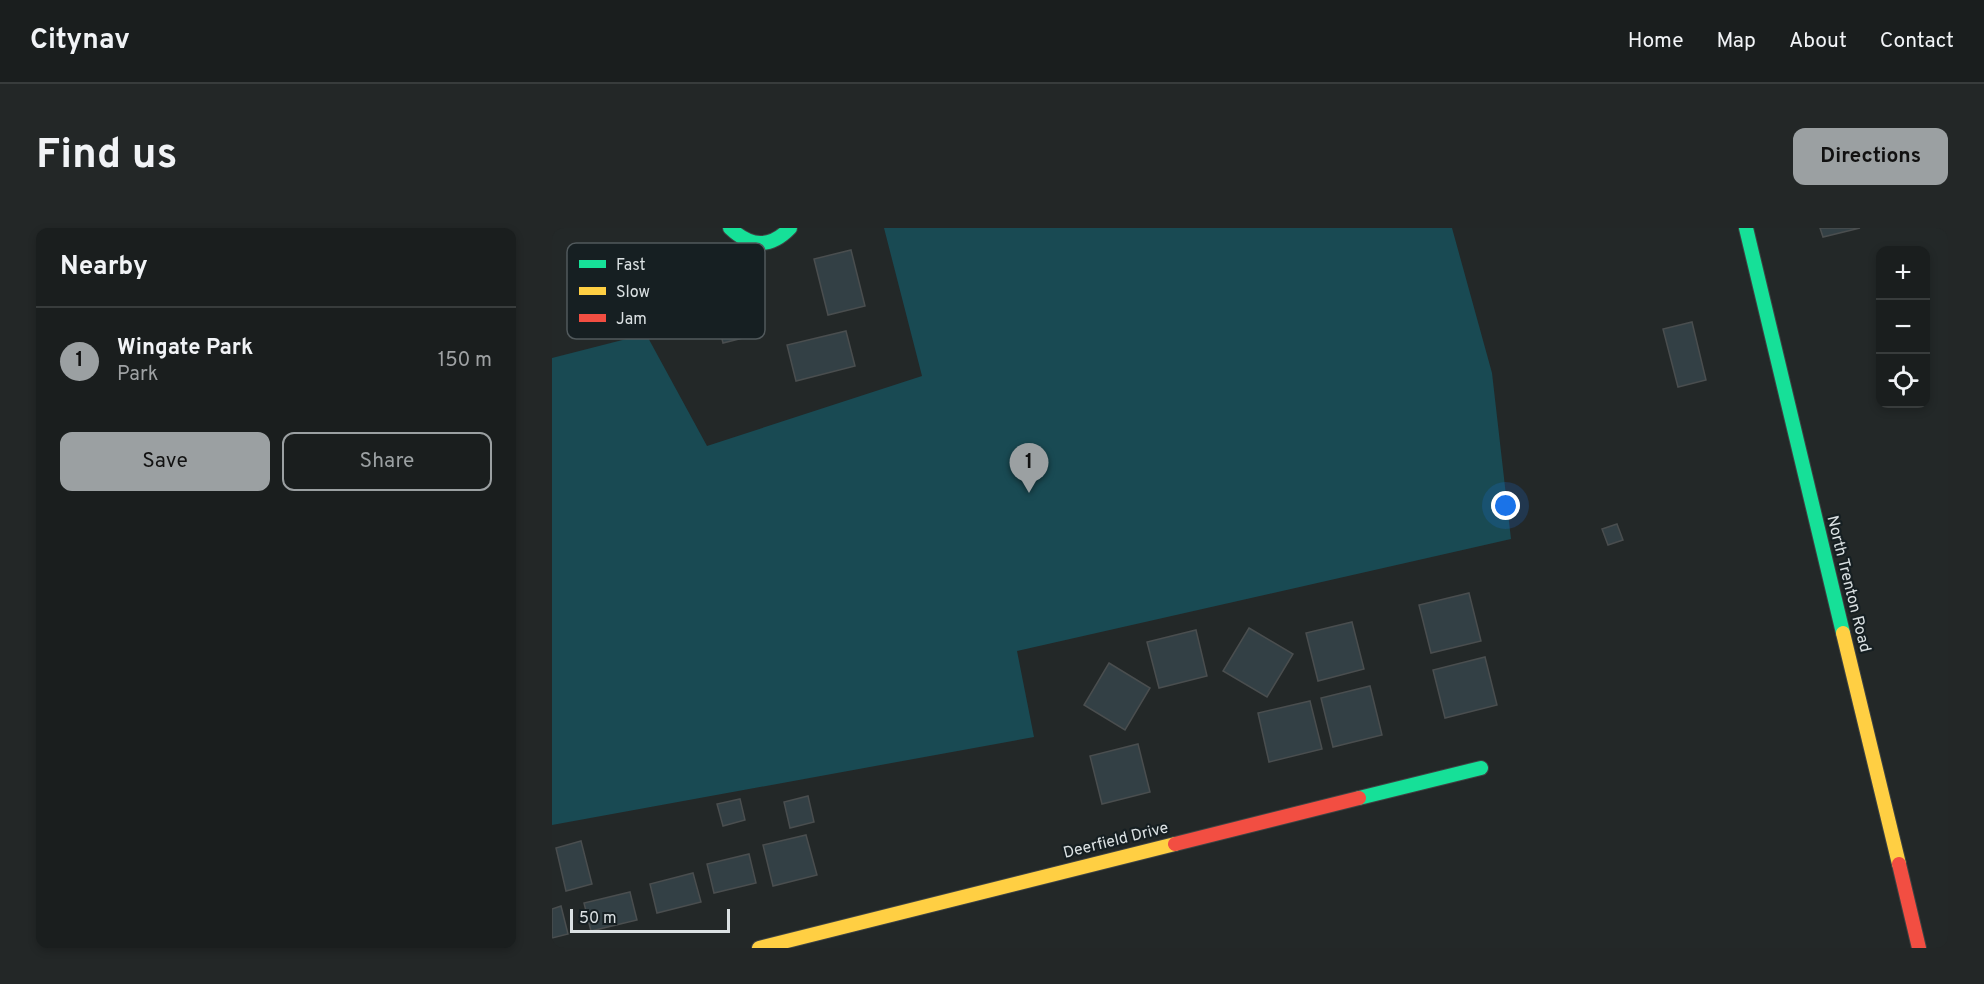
<!DOCTYPE html>
<meta charset="utf-8">
<style>
:root{--surface:#1a1e1e;--page:#232727;--text:#f1f3f6;--muted:#9fa2a4;--line:#383c3c;--accent:#9ba0a2}
body{margin:0;font-family:Overpass,sans-serif;background:var(--page);color:var(--text)}
.controls{position:absolute;right:18px;top:18px;display:grid;overflow:hidden;border-radius:12px;box-shadow:0 3px 9px #0003}
.controls button{width:54px;height:54px;display:grid;place-items:center;padding:0;border:0;border-bottom:2px solid var(--line);background:var(--surface);color:var(--text);font:30px sans-serif}
.scale{position:absolute;left:18px;bottom:15px;width:160px;box-sizing:border-box;padding-left:6px;border:3px solid #dbe1e3;border-top:0;font-size:16px;line-height:21px;white-space:nowrap;color:#dbe1e3;-webkit-text-stroke:4px #161f22;paint-order:stroke}
.you{position:absolute;left:954px;top:278px;width:21px;height:21px;margin:-15px;border:4px solid #fff;border-radius:50%;background:#1a73e8;box-shadow:0 0 0 9px #1a73e833}
.badge{display:grid;place-items:center;width:39px;height:39px;border-radius:50%;background:var(--accent);color:#111;font-size:20px;font-weight:700}
.pin{position:absolute;translate:-50% -50px;filter:drop-shadow(0 2px 3px #0008)}
.pin::after{content:'';position:absolute;top:32px;width:21px;height:18px;background:inherit;clip-path:polygon(0 0,100% 0,50% 100%)}
.list{margin:0;padding:0;list-style:none}
h2{display:flex;justify-content:space-between;align-items:center;height:78px;margin:0;padding:0 24px;font-size:26px}
h2 small{font-size:20px;font-weight:400;color:var(--muted)}
.list li{display:grid;grid-template-columns:39px 1fr auto;gap:18px;align-items:center;box-sizing:border-box;height:108px;padding:0 24px;border-top:2px solid var(--line)}
.list b{display:block;font-size:22px;white-space:nowrap}
.list p{margin:0;font-size:20px;white-space:nowrap;color:var(--muted)}
.list em{font-size:20px;font-style:normal;color:var(--muted)}
.actions{display:flex;gap:12px;padding:18px 24px}
.actions a{flex:1;padding:14px 0;border:2px solid var(--accent);border-radius:12px;text-align:center;font-size:21px;color:var(--accent)}
.actions .main{background:var(--accent);color:#111}
.icon{flex:none;width:33px;height:33px;fill:none;stroke:currentColor;stroke-width:2;stroke-linecap:round;stroke-linejoin:round}
.map{position:relative;flex:none;width:1396px;height:720px;overflow:hidden;border-radius:12px}
header{display:flex;align-items:center;gap:36px;box-sizing:border-box;height:84px;padding:0 30px;background:var(--surface);border-bottom:2px solid var(--line)}
header strong{font-size:28px}
nav{display:flex;gap:33px;margin-inline-start:auto;font-size:21px}
.intro{display:flex;align-items:center;justify-content:space-between;box-sizing:border-box;height:144px;padding:0 36px}
h1{margin:0;font-size:42px}
.button{padding:15px 27px;border-radius:12px;background:var(--accent);color:#111;font-size:21px;font-weight:700}
main{display:flex;gap:36px;padding:0 36px}
aside{flex:1;background:var(--surface);border-radius:12px;box-shadow:0 3px 9px #0003}
.map>svg:first-child{display:block}
.green{fill:#194a53}
.building{fill:#334045;stroke:#4a4e4f;stroke-width:1.5}
.lines{fill:none;stroke-linecap:round;stroke-linejoin:round}
.fast-casing{stroke:#3e4343;stroke-width:16}
.slow-casing{stroke:#3e4343;stroke-width:16}
.jam-casing{stroke:#3e4343;stroke-width:16}
.fast{stroke:#16e098;stroke-width:14}
.slow{stroke:#ffcf43;stroke-width:14}
.jam{stroke:#f24e42;stroke-width:14}
.labels{text-anchor:middle;dominant-baseline:central;stroke-width:4.5;stroke-linejoin:round;paint-order:stroke}
.street-label{font-size:16px;fill:#dbe1e3;stroke:#161f22}
.key{fill:#161f22;stroke:#51595c;stroke-width:1.5}
.key-label{font-size:16px;fill:#dbe1e3}
</style>
<header>
<strong>Citynav</strong>
<nav><a>Home</a><a>Map</a><a>About</a><a>Contact</a></nav>
</header>
<div class="intro"><h1>Find us</h1><a class="button">Directions</a></div>
<main>
<aside>
<h2>Nearby<small></small></h2>
<ul class="list">
<li><span class="badge">1</span><div><b>Wingate Park</b><p>Park</p></div><em>150 m</em></li>
</ul>
<div class="actions"><a class="main">Save</a><a>Share</a></div>
</aside>
<div class="map">
<svg width="1396" height="720" viewBox="0 0 1396 720">
<rect width="100%" height="100%" fill="#232828"/>
<!-- green -->
<polygon class="green" points="332,0 900,0 940,145 959,311 465,423 482,509 0,597 0,130 94,106 155,218 370,148"/>
<!-- building -->
<g class="building">
<polygon points="1268,0 1308,0 1271,9"/>
<polygon points="299,22 313,78 276,87 262,31"/>
<polygon points="193,50 207,106 171,115 157,59"/>
<polygon points="1140,94 1154,152 1126,159 1111,101"/>
<polygon points="294,103 303,138 244,153 235,117"/>
<polygon points="1065,296 1071,312 1056,317 1050,301"/>
<polygon points="917,365 929,413 879,425 867,377"/>
<polygon points="800,394 812,441 766,453 754,405"/>
<polygon points="697,400 741,426 715,469 671,443"/>
<polygon points="644,402 655,448 607,460 595,414"/>
<polygon points="933,429 945,477 893,490 881,442"/>
<polygon points="557,435 598,460 573,502 532,477"/>
<polygon points="818,458 830,507 781,519 769,470"/>
<polygon points="758,473 770,521 717,534 706,485"/>
<polygon points="586,516 598,564 550,576 538,528"/>
<polygon points="256,568 262,594 238,600 232,574"/>
<polygon points="188,571 193,592 171,598 165,576"/>
<polygon points="254,607 265,647 221,658 211,617"/>
<polygon points="29,613 40,656 14,663 4,620"/>
<polygon points="197,626 204,655 162,665 155,636"/>
<polygon points="141,645 149,674 105,685 98,656"/>
<polygon points="78,664 85,692 39,703 32,675"/>
<polygon points="9,678 16,706 0,710 0,681"/>
</g>
<g class="lines">
<!-- fast casing -->
<g class="fast-casing">
<g id="fast">
<path d="M178,0C198,19 218,21 238,0"/>
<polyline points="1194,0 1291,405"/>
<polyline points="807,570 929,540"/>
</g>
</g>
<!-- slow casing -->
<g class="slow-casing">
<g id="slow">
<polyline points="1291,405 1347,636"/>
<polyline points="207,720 623,616"/>
</g>
</g>
<!-- jam casing -->
<g class="jam-casing">
<g id="jam">
<polyline points="623,616 807,570"/>
<polyline points="1347,636 1367,720"/>
</g>
</g>
<!-- fast -->
<use href="#fast" class="fast"/>
<!-- slow -->
<use href="#slow" class="slow"/>
<!-- jam -->
<use href="#jam" class="jam"/>
</g>
<g class="labels">
<!-- street labels -->
<g class="street-label">
<text transform="translate(1296 356) rotate(76)">North Trenton Road</text>
<text transform="translate(564 613) rotate(-14)">Deerfield Drive</text>
</g>
</g>
<!-- legend -->
<rect x="15" y="15" width="198" height="96" rx="9" class="key"/>
<rect x="27" y="32" width="27" height="8" fill="#16e098"/>
<rect x="27" y="59" width="27" height="8" fill="#ffcf43"/>
<rect x="27" y="86" width="27" height="8" fill="#f24e42"/>
<g class="key-label">
<text x="64" y="42">Fast</text>
<text x="64" y="69">Slow</text>
<text x="64" y="96">Jam</text>
</g>
</svg>
<div class="controls">
<button>+</button>
<button>−</button>
<button><svg class="icon" aria-label="locate" viewBox="0 0 24 24"><circle cx="12" cy="12" r="6"/><path d="M12 2v4M12 18v4M2 12h4M18 12h4"/></svg></button>
</div>
<div class="scale">50 m</div>
<div class="you"></div>
<div class="pin badge" style="left:477px;top:265px">1</div>
</div>
</main>
